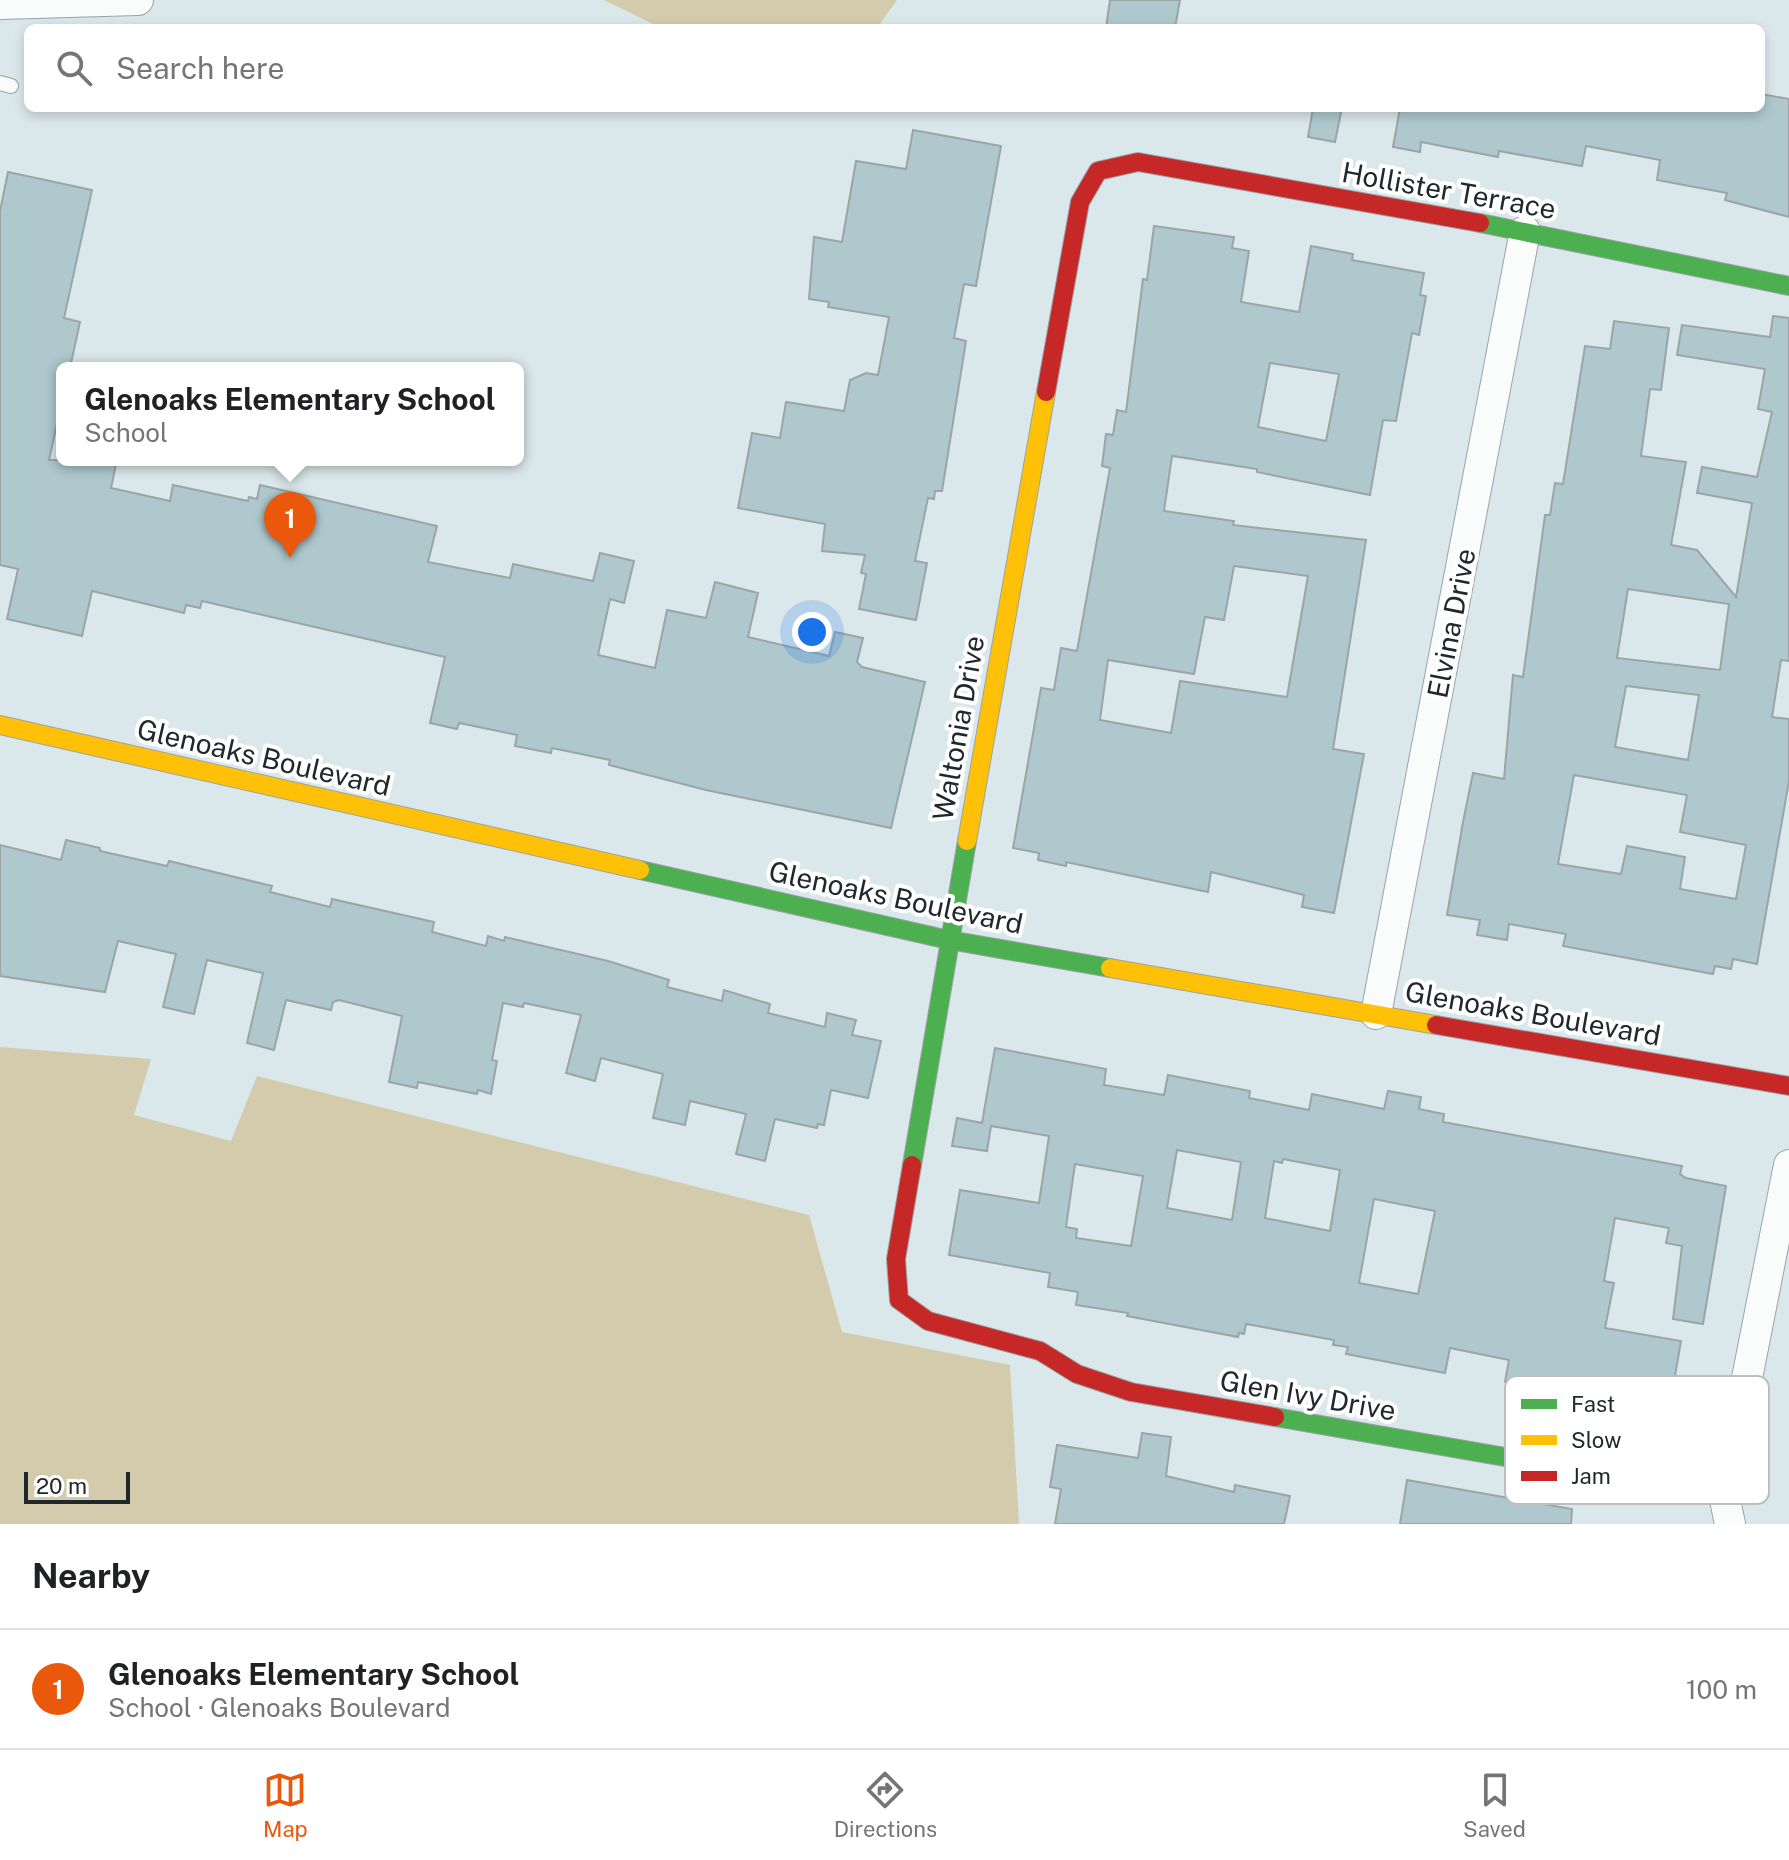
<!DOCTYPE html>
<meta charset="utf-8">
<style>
:root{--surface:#fff;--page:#f6f6f6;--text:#202124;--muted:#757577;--line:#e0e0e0;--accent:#ea580c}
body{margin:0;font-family:"Public Sans",sans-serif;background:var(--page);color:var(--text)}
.scale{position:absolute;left:24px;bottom:20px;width:106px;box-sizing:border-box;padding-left:8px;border:4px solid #20282b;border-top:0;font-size:22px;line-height:28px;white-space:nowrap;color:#20282b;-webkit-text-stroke:6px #fff;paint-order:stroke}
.you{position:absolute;left:812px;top:632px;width:28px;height:28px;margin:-20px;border:6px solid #fff;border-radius:50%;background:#1a73e8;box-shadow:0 0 0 12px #1a73e833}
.badge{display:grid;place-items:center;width:52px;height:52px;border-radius:50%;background:var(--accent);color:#fff;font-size:26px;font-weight:700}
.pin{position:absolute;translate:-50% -66px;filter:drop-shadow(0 2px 4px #0008)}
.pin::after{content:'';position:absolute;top:42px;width:28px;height:24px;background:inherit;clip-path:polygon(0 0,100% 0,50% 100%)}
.popup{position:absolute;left:56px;top:362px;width:468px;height:104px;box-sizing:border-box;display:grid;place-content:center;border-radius:12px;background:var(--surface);filter:drop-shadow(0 2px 6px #0005);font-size:26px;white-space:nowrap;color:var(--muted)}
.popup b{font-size:30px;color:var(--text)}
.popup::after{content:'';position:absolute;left:50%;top:100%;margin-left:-16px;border:16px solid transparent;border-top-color:var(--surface)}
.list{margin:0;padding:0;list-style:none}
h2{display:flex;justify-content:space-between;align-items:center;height:104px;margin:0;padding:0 32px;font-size:34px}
h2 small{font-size:26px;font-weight:400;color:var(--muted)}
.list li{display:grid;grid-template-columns:52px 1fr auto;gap:24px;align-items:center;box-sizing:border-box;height:120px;padding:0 32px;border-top:2px solid var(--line)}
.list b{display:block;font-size:30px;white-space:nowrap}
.list p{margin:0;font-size:26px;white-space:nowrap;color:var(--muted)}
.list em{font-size:26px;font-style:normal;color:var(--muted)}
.icon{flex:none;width:44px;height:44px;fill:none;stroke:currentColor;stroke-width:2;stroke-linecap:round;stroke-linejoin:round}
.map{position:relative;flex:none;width:1789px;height:1524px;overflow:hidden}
.search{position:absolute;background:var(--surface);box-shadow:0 4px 12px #0003;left:24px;right:24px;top:24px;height:88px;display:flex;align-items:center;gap:20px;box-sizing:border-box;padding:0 28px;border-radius:12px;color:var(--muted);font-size:30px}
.sheet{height:224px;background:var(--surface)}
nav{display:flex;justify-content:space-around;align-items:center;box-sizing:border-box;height:112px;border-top:2px solid var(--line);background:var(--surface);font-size:22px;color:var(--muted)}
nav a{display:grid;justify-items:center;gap:4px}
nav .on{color:var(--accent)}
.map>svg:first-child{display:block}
.green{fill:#d4cbad}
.building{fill:#aec8ce;stroke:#9ba5a7;stroke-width:2;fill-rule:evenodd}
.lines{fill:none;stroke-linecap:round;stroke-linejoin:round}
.lane-casing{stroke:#9aa3a6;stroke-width:16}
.street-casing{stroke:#9aa3a6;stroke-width:32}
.fast-casing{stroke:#9aa3a6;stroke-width:20}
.slow-casing{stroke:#9aa3a6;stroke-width:20}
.jam-casing{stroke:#9aa3a6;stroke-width:20}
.lane{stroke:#fafcfc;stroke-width:14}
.street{stroke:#fafcfc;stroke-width:30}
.fast{stroke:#4caf50;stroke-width:18}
.slow{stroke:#ffc107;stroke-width:18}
.jam{stroke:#c62828;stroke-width:18}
.labels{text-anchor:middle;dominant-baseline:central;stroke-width:8;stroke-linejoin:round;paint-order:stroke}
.street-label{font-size:28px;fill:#20282b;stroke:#fff}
.key{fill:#fff;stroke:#bcbebf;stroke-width:2}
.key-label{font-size:22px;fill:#20282b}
</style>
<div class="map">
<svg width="1789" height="1524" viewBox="0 0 1789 1524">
<rect width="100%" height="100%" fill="#dbe8eb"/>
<!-- green -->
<g class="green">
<polygon points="604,0 897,0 877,28 661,28"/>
<polygon points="0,1047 151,1059 134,1115 231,1141 257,1076 809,1215 842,1332 1010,1365 1019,1524 0,1524"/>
</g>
<!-- building -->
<g class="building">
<polygon points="1110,0 1180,0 1175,28 1106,28"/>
<polygon points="1761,94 1789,99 1789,217 1725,200 1727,193 1657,180 1660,160 1586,146 1582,166 1499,151 1498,157 1421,142 1420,152 1393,147 1400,108 1761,108"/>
<polygon points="1313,108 1342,108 1335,142 1308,137"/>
<polygon points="913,130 1001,146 976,286 964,284 954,338 966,341 942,491 935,491 934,499 928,498 915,561 927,563 916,620 859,609 866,574 861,573 865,555 822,551 825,524 738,508 752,433 780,438 786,402 844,411 850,380 866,373 878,375 889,317 828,307 829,302 809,299 814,237 842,242 856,161 906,169"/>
<polygon points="8,172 92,190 64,318 80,322 70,368 62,368 62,401 49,460 117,460 111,488 170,501 173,485 248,501 249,497 257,499 260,485 437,526 428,562 510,578 513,564 593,581 600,553 634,561 624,603 610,599 598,655 655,668 667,610 706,618 715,582 758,593 748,637 829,656 835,632 863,638 857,662 862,667 925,682 891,828 706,790 609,765 610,760 552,748 551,753 515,746 517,735 459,723 457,729 430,723 445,657 202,601 200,608 186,605 184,613 92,591 82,636 7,619 18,569 0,565 0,211"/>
<path d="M1154,226L1234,237L1232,248L1249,251L1241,302L1299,312L1311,246L1353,254L1352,260L1424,273L1420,295L1426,296L1419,335L1412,333L1396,421L1383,420L1370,495L1257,472V469L1172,456L1164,511L1234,521L1233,525L1366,540L1333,749L1364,754L1334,913L1302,907L1304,895L1211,872L1208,892L1066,862V866L1038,860L1039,853L1013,848L1041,688L1054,690L1061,648L1077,651L1110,468L1102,466L1106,434L1113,435L1117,410L1126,412L1143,279L1147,280ZM1270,363L1339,374L1326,441L1258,427ZM1234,566L1308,576L1287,697L1180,681L1171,733L1100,720L1108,660L1194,674L1205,617L1224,620Z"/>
<path d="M1773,316L1789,318V661L1781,660L1772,717L1789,719V781L1757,964L1733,959L1731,969L1715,966L1713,974L1563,946L1566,934L1509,924L1507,940L1477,935L1480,920L1447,915L1463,822L1473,773L1504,779L1513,675L1523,677L1545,515H1550L1555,483L1563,484L1585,346L1610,349L1614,321L1669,328L1661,390L1650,389L1641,456L1686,462L1671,545L1697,550L1736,597L1752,503L1697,493L1702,467L1757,477L1772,412L1758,409L1765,369L1677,355L1682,325L1770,337ZM1628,589L1729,604L1720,670L1617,658ZM1626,686L1699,695L1688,760L1615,747ZM1574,775L1687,795L1680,832L1746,845L1736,899L1680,889L1685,857L1627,846L1621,874L1558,864Z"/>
<polygon points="66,840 100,848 100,851 167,866 169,861 272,886 270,892 330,907 332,899 434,922 432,932 486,946 488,936 504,941 505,937 608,961 669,980 667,987 722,1001 724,990 770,1004 768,1013 825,1027 827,1013 856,1020 852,1035 881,1041 868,1098 831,1090 824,1125 818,1124 817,1128 775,1119 765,1161 736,1154 746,1114 690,1101 685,1125 653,1118 663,1074 601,1058 595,1081 566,1073 581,1015 524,1003 523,1007 503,1003 492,1060 497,1061 491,1094 478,1090 477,1094 418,1082 417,1088 389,1082 402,1016 339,1000 333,1002 331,1010 286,1000 274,1050 247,1043 263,973 207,960 194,1014 163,1007 176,954 118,941 105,992 0,976 0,845 61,860"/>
<path d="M995,1048L1106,1069L1104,1085L1164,1095L1168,1075L1250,1091L1249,1098L1309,1110L1312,1094L1384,1109L1388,1091L1421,1097L1419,1109L1444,1114L1443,1122L1682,1166L1680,1174L1686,1178L1726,1186L1703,1324L1673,1319L1682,1246L1666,1243L1669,1228L1615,1218L1604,1281L1614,1283L1605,1328L1681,1341L1671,1399L1646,1394L1644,1404L1505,1382L1509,1360L1450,1348L1445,1373L1346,1354L1348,1347L1333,1345L1334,1340L1246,1324L1244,1334L1239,1333L1238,1337L1127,1316L1128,1313L1076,1305L1078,1292L1048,1287L1050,1273L949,1255L960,1190L1039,1203L1049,1136L991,1126L987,1151L952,1146L957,1118L982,1123ZM1177,1150L1241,1162L1232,1220L1167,1208ZM1283,1159L1340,1170L1330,1231L1265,1218L1274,1161L1282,1163ZM1075,1164L1143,1176L1131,1246L1076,1238L1077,1229L1066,1227ZM1374,1199L1435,1211L1418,1294L1359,1283Z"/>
<polygon points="1142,1433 1171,1437 1166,1476 1234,1492 1235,1485 1290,1496 1284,1524 1055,1524 1061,1489 1050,1487 1057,1445 1138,1458"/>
<polygon points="1407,1480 1572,1509 1571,1524 1400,1524"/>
</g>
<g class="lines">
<!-- lane casing -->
<g class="lane-casing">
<polyline id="lane" points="0,83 11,86"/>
</g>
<!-- street casing -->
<g class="street-casing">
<g id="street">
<polyline points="0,4 138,0"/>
<polyline points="1376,1014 1525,231"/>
<polyline points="1730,1524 1724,1495 1789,1165"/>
</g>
</g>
<!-- fast casing -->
<g class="fast-casing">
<g id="fast">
<polyline points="1480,223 1789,286"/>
<polyline points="640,870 949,940 1110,968"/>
<polyline points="912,1165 967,841"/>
<polyline points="1275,1417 1724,1495"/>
</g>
</g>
<!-- slow casing -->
<g class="slow-casing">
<g id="slow">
<polyline points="0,725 640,870"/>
<polyline points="967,841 1046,392"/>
<polyline points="1110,968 1436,1025"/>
</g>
</g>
<!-- jam casing -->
<g class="jam-casing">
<g id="jam">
<polyline points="1046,392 1080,202 1098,171 1138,162 1480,223"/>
<polyline points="1436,1025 1789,1086"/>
<polyline points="912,1165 896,1259 899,1300 928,1321 1040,1351 1077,1374 1131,1392 1275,1417"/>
</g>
</g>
<!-- lane -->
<use href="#lane" class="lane"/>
<!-- street -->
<use href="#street" class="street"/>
<!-- fast -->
<use href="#fast" class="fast"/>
<!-- slow -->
<use href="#slow" class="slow"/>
<!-- jam -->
<use href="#jam" class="jam"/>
</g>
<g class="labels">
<!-- street labels -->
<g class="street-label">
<text transform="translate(1449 190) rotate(10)">Hollister Terrace</text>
<text transform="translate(1451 623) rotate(-79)">Elvina Drive</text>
<text transform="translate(958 728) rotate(-80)">Waltonia Drive</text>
<text transform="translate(264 757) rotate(13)">Glenoaks Boulevard</text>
<text transform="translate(896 897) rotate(12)">Glenoaks Boulevard</text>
<text transform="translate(1533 1013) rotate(10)">Glenoaks Boulevard</text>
<text transform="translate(1308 1395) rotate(10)">Glen Ivy Drive</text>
</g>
</g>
<!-- legend -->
<rect x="1505" y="1376" width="264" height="128" rx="12" class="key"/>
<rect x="1521" y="1399" width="36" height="10" fill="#4caf50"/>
<rect x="1521" y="1435" width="36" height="10" fill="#ffc107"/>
<rect x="1521" y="1471" width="36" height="10" fill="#c62828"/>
<g class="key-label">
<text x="1571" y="1412">Fast</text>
<text x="1571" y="1448">Slow</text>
<text x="1571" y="1484">Jam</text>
</g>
</svg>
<div class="scale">20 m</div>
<div class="you"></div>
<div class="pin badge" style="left:290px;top:558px">1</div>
<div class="popup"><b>Glenoaks Elementary School</b>School</div>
<div class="search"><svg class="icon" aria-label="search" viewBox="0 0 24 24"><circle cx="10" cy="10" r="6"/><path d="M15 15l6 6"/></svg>Search here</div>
</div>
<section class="sheet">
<h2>Nearby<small></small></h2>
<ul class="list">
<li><span class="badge">1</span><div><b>Glenoaks Elementary School</b><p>School · Glenoaks Boulevard</p></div><em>100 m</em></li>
</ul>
</section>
<nav>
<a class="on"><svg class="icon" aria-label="map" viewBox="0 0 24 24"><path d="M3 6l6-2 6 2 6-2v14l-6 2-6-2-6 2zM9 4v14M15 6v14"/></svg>Map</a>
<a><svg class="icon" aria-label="directions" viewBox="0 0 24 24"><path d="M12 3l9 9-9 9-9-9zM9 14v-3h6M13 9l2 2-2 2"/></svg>Directions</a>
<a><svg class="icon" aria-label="saved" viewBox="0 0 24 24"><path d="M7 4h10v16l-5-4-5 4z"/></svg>Saved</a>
</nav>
